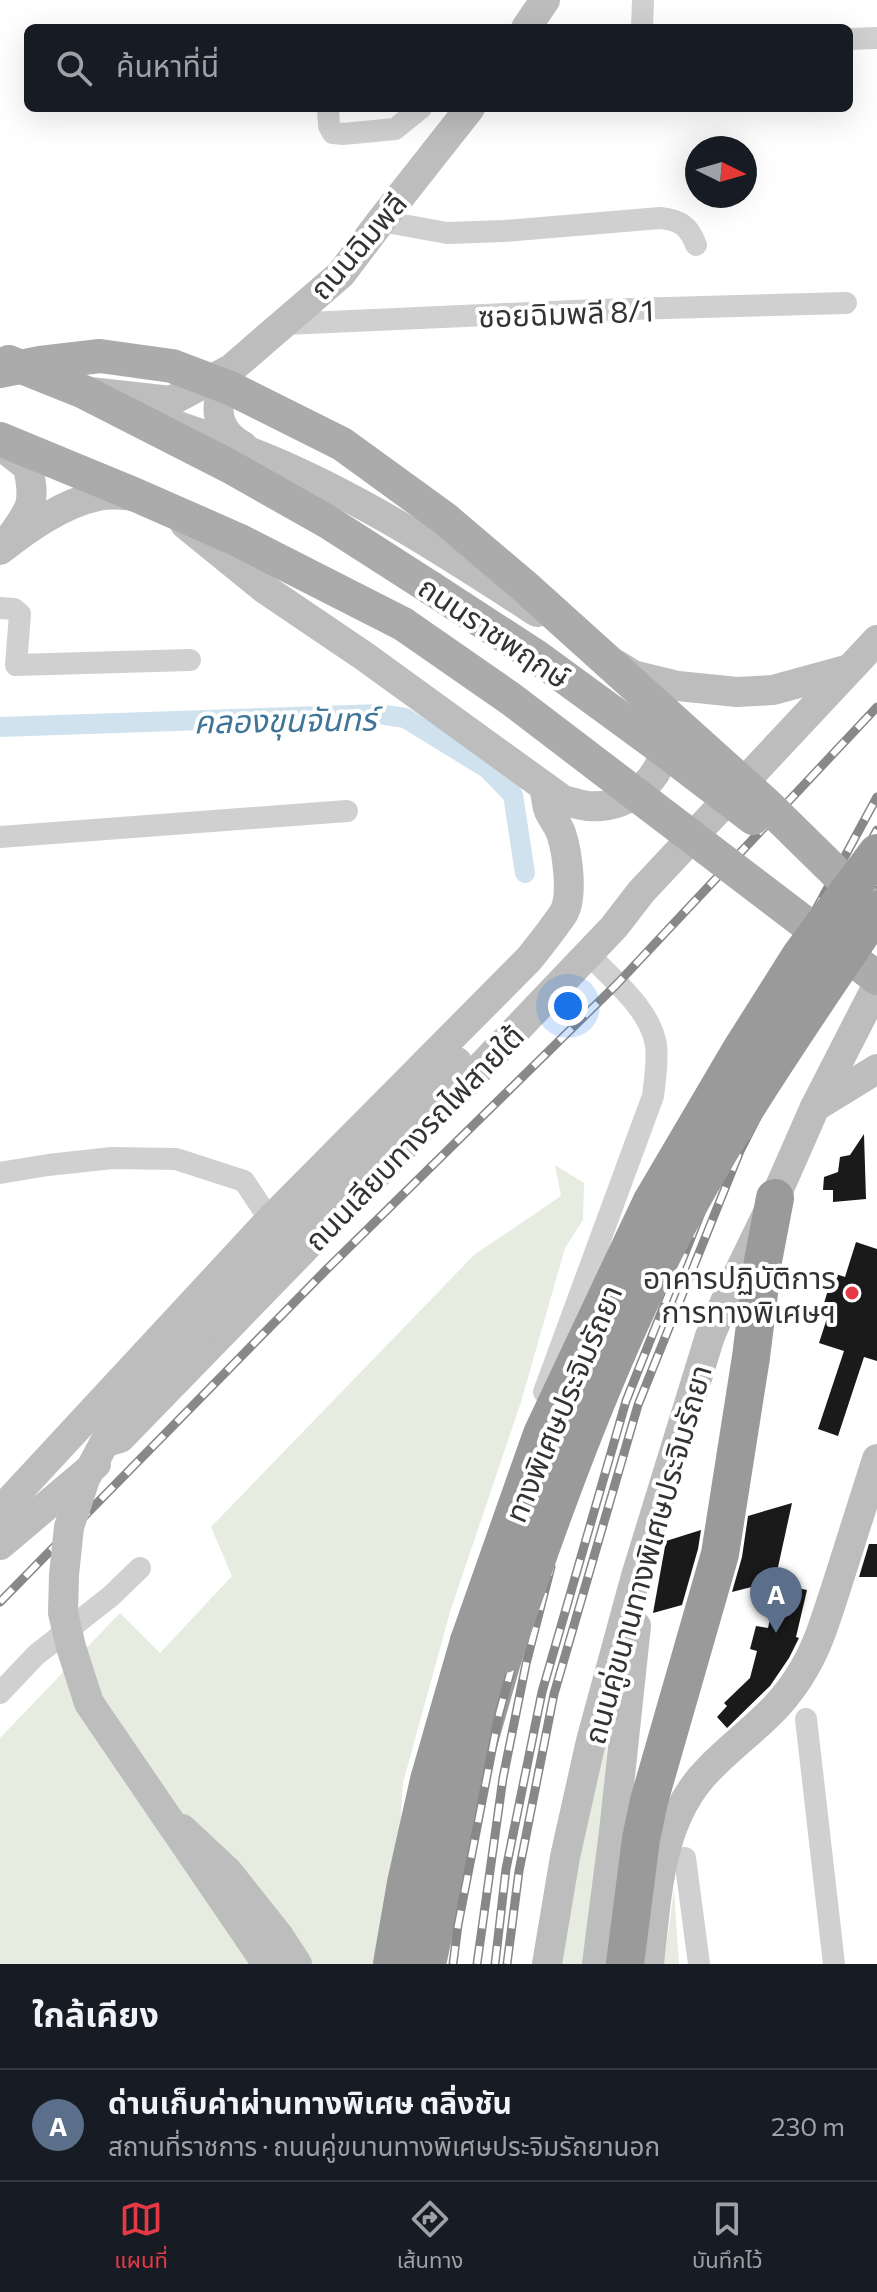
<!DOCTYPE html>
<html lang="th">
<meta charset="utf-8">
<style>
:root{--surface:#171b24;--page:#20242c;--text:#f1f3f6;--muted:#9ea1a6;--line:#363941;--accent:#e63946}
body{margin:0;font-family:Commissioner,"Noto Sans Thai",sans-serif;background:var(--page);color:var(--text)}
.compass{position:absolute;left:685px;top:136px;width:72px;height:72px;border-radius:50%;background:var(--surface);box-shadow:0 8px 32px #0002;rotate:95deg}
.you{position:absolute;left:568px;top:1006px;width:28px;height:28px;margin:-20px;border:6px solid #fff;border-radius:50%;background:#1a73e8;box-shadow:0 0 0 12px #1a73e833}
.badge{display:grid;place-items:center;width:52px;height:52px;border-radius:50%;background:var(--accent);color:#fff;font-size:26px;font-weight:700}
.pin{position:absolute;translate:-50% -66px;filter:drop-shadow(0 2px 4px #0008)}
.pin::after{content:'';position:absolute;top:42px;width:28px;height:24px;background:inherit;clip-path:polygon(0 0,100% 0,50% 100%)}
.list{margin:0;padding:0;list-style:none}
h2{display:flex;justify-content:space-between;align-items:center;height:104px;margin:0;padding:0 32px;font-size:34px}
h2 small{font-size:26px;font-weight:400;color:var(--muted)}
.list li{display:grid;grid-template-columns:52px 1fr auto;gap:24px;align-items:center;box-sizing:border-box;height:112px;padding:0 32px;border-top:2px solid var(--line)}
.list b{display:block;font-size:30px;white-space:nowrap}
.list p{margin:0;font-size:26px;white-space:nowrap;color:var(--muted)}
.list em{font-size:26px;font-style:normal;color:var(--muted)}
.icon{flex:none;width:44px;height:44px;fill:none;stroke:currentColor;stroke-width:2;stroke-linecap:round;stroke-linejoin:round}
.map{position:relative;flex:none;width:877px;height:1964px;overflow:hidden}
.search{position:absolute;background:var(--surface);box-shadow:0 8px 32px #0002;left:24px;right:24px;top:24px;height:88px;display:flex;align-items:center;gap:20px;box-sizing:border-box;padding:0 28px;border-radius:12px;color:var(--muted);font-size:30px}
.sheet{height:216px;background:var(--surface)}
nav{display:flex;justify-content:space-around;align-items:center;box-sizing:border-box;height:112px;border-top:2px solid var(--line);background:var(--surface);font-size:22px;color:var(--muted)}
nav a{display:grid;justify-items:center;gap:4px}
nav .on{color:var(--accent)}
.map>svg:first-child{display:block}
.green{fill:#e6ecdf}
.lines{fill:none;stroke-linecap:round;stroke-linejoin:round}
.canal{stroke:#cfe2ee;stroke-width:20}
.building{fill:#1a1a1a}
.street{stroke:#d0d0d0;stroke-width:22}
.secondary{stroke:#bdbdbd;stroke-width:30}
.primary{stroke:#ababab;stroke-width:34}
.highway{stroke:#9a9a9a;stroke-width:38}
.rail-casing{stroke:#888;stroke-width:9}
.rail{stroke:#fff;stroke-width:6;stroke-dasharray:18;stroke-linecap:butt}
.secondary-bridge{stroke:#bdbdbd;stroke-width:30}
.primary-bridge{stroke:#ababab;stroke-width:34}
.highway-bridge{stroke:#9a9a9a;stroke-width:38}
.poi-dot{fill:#e63946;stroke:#fff;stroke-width:3}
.labels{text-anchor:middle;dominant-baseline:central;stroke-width:8;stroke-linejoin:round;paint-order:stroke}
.street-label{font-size:30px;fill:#333;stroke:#fff}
.poi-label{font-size:30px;fill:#333;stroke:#fff;text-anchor:end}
.water-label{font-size:32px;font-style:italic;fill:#3f7597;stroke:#fff}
</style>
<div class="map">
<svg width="877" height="1964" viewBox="0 0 877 1964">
<rect width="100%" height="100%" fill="#fff"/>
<!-- green -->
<g class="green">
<polygon points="555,1165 584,1183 583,1220 565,1248 521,1402 450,1612 403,1783 399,1845 376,1964 0,1964 0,1738 120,1613 160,1653 232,1576 211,1527 474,1255 561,1196"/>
<polygon points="610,1710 600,1843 608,1964 560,1964 568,1899"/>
<polygon points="674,1889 679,1964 664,1964"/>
</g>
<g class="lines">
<!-- canal -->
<polyline class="canal" points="0,727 379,714 405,718 488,769 513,795 525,873"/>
</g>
<!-- building -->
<g class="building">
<polygon points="864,1134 866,1199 833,1202 833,1190 823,1190 824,1177 838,1172 840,1157 850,1155"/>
<polygon points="856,1242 877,1249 877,1361 864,1357 838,1436 818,1429 844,1351 819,1343 829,1312 822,1310 833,1273 845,1277"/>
<polygon points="792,1503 775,1581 732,1592 742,1557 748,1516"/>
<polygon points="701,1530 698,1549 682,1605 653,1613 666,1541"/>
<polygon points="869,1544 877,1544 877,1577 859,1577"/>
<polygon points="778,1584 807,1590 796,1637 799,1638 789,1658 770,1686 727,1728 717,1717 727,1706 724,1703 750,1678 757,1651 750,1649 756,1626 768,1628"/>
</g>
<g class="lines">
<!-- street -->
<g class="street">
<polyline points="642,28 643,0"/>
<polyline points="849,39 877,38"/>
<polyline points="328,108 329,126 333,133 343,134 395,129 421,108"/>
<path d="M381,221L447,233L504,231L660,218C680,220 689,226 696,245"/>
<polyline points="285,324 596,310 846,303"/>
<polyline points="0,608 14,609 20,614 16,665 190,660"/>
<polyline points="0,837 347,811"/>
<polyline points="0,1173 48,1165 112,1158 176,1159 244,1181 270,1220"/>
<path d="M544,1392L653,1096C655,1080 658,1061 656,1045C650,1008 612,980 588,953"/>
<polyline points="0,1693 36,1655 111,1596 140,1568"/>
<polyline points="806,1719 834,1964"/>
<polyline points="685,1858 699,1964"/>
</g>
<!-- secondary -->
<g class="secondary">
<polyline points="526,28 545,0"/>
<path d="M231,369C215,399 210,428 243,446"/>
<polyline points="90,392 171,401 231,369 341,274 381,221 470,108"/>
<path d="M176,425C206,436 238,446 268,459C362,498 452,557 537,612"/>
<path d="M0,445L28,467C36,504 31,509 10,538"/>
<path d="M185,524L265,589L364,656L563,800C571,802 580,805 588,806C633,810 668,773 668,729"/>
<path d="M0,550C28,528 63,503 98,496C110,493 124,495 136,496"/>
<polyline points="617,665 633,675 678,686 737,692 773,690 846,670"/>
<polyline points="815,1107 877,1069"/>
<polyline points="110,1441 120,1438 475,1073 614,927 641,892 877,640"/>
<path d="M0,1511L270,1220L529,959C541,944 553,929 563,914C574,897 567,851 561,833C558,825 553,819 549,811C546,803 546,794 544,786"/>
<polyline points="0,1545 96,1464"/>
<polyline points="182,1829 228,1872 278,1935 297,1964"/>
<polyline points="547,1964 565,1857 591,1741 636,1576 710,1336 729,1293 775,1198 815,1107 877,986"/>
<polyline points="597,1964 614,1832 636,1626"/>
<path d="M649,1964C657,1897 658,1820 709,1769C744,1733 779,1714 805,1667C819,1643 827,1615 836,1588C850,1545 863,1502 877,1459"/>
</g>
<!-- primary -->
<g class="primary">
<polyline points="9,362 84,392 229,466 328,522 431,588"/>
<polyline points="0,439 138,496 238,540 403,624"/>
</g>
<!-- highway -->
<g class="highway">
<polyline points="392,1964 406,1883 429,1780 469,1641"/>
<polyline points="427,1964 463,1797 504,1654"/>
<polyline points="625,1964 641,1839 649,1801 720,1554 751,1357 763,1261 775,1198"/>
</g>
<!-- rail casing -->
<g class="rail-casing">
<g id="rail">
<polyline points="562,1525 688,1193 758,1046 877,830"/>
<polyline points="0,1602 324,1272 617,984 877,707"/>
<polyline points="453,1964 458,1925 499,1714 549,1530 625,1301 709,1117 793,952 877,797"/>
<polyline points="477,1964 503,1778 526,1664 551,1567"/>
<polyline points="495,1964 506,1869 542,1692 626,1401 728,1145 831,941 877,866"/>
<polyline points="507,1964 519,1871 554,1694 638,1405 740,1151 843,947 877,890"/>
</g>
</g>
<!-- rail -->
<use href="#rail" class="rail"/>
<!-- secondary-bridge -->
<polyline class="secondary-bridge" points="267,1964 89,1703 71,1647 63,1613 64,1575 69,1527 85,1479 108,1436 132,1403 457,1062"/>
<!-- primary-bridge -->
<g class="primary-bridge">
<polyline points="0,371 40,363 100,356 172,366 230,388 342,444 444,518 523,585 766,804 870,906"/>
<polyline points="431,588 537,657 656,744 753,818"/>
<polyline points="403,624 511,699 877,978"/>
</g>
<!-- highway-bridge -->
<g class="highway-bridge">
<polyline points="469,1641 542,1434 651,1203 741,1050 801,955 877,853"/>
<path d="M504,1654C547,1527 592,1402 649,1282C712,1150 796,1030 877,910"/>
</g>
</g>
<!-- markers -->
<circle class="poi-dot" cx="852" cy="1293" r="8"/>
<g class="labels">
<!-- street labels -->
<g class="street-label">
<text transform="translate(357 245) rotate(-49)">ถนนฉิมพลี</text>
<text transform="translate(566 312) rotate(-2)">ซอยฉิมพลี 8/1</text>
<text transform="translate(495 631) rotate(34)">ถนนราชพฤกษ์</text>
<text transform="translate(413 1137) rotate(-46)">ถนนเลียบทางรถไฟสายใต้</text>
<text transform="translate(562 1403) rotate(-67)">ทางพิเศษประจิมรัถยา</text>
<text transform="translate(646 1554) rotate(-74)">ถนนคู่ขนานทางพิเศษประจิมรัถยา</text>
</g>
<!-- poi labels -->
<g class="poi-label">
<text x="836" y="1276">อาคารปฏิบัติการ<tspan x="836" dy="34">การทางพิเศษฯ</tspan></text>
</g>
<!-- water labels -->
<g class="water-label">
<text transform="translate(285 719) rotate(-1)">คลองขุนจันทร์</text>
</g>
</g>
</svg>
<svg class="compass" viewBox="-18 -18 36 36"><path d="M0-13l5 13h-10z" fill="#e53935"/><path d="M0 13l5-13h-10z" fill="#9ea1a6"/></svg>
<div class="you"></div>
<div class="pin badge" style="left:776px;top:1633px;background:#5c6f8a">A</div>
<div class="search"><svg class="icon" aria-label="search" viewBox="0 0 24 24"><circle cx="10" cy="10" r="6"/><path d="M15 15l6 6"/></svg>ค้นหาที่นี่</div>
</div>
<section class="sheet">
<h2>ใกล้เคียง<small></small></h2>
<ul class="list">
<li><span class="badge" style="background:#5c6f8a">A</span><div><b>ด่านเก็บค่าผ่านทางพิเศษ ตลิ่งชัน</b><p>สถานที่ราชการ · ถนนคู่ขนานทางพิเศษประจิมรัถยานอก</p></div><em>230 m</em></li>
</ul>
</section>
<nav>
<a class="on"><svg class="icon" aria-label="map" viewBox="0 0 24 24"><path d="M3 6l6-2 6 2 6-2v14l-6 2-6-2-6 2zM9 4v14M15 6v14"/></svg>แผนที่</a>
<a><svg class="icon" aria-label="directions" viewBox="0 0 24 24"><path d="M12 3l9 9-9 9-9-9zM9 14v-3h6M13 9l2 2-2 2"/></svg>เส้นทาง</a>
<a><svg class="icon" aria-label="saved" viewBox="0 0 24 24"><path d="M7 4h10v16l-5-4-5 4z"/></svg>บันทึกไว้</a>
</nav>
